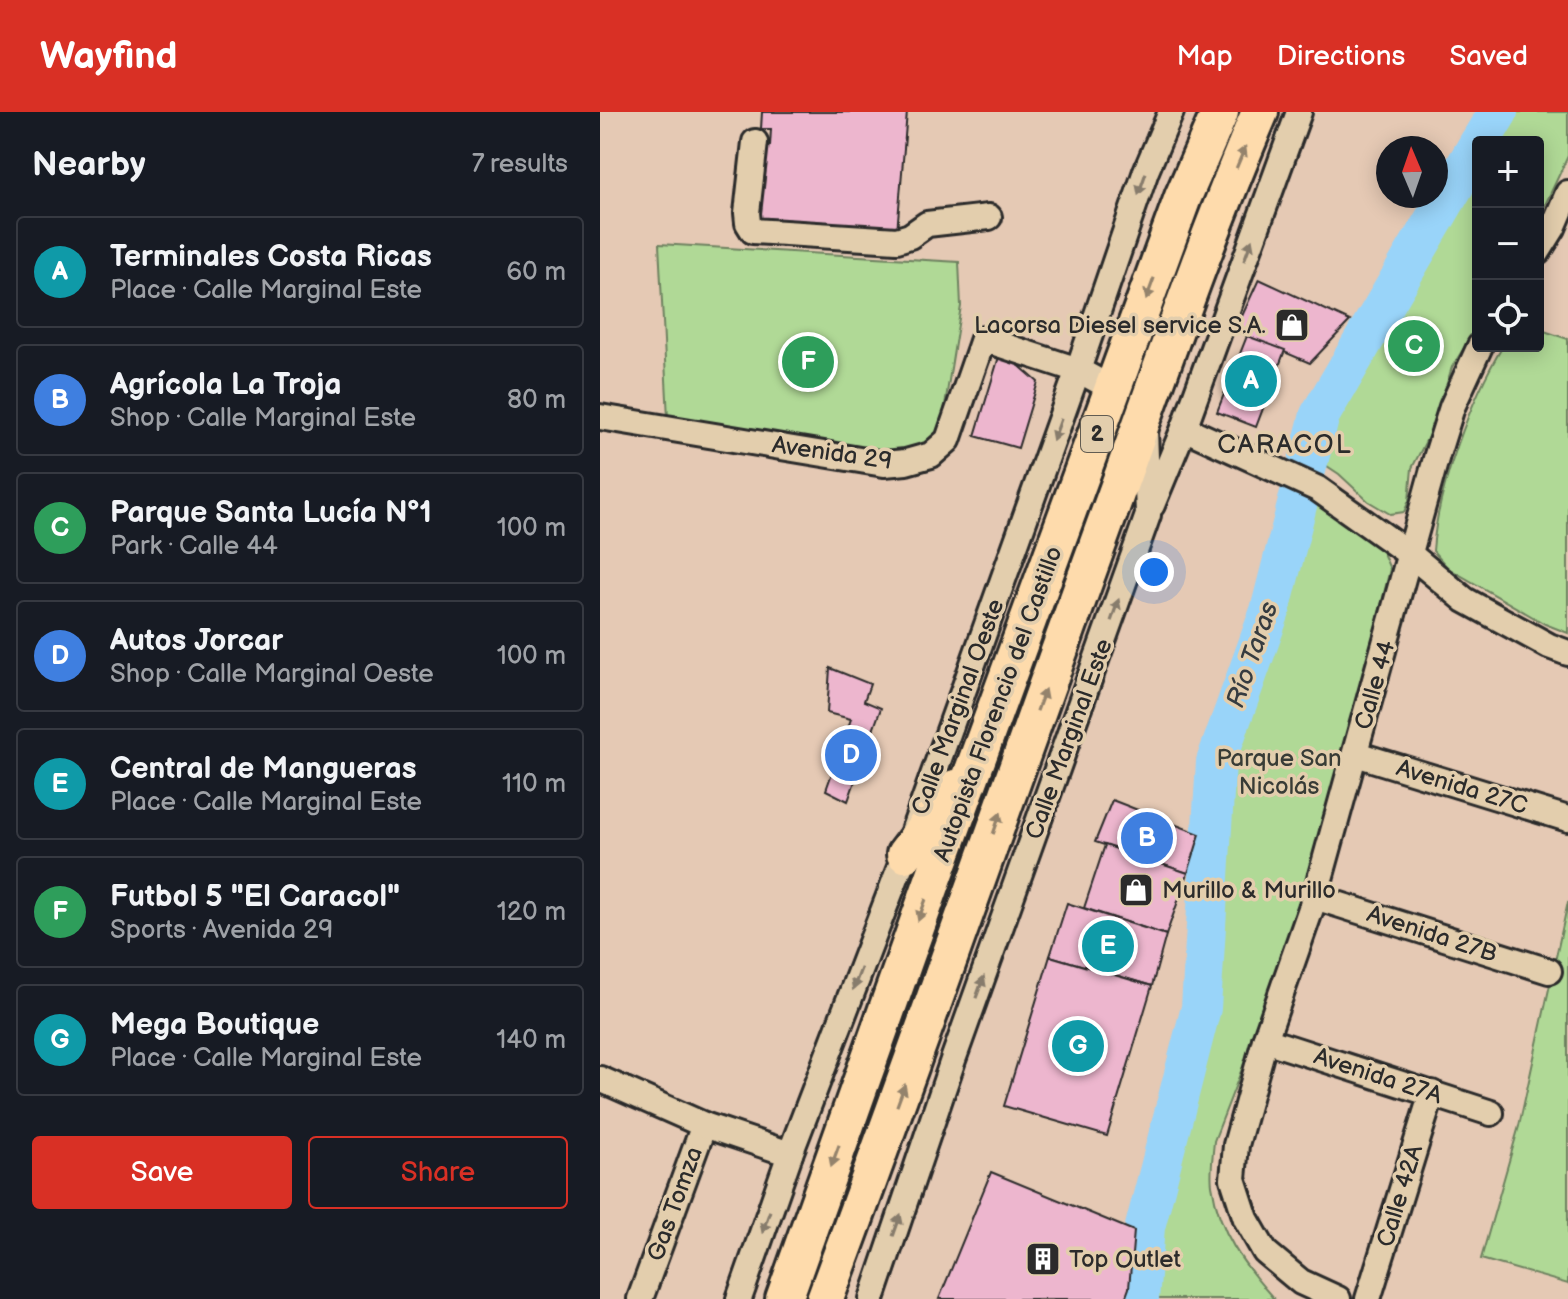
<!DOCTYPE html>
<meta charset="utf-8">
<style>
:root{--surface:#171b24;--page:#20242c;--text:#f1f3f6;--muted:#9ea1a6;--line:#363941;--accent:#d93025}
body{margin:0;font-family:"Balsamiq Sans",sans-serif;background:var(--page);color:var(--text)}
.controls{position:absolute;right:24px;top:24px;display:grid;overflow:hidden;border-radius:8px;box-shadow:0 4px 20px #0003}
.controls button{width:72px;height:72px;display:grid;place-items:center;padding:0;border:0;border-bottom:2px solid var(--line);background:var(--surface);color:var(--text);font:40px sans-serif}
.compass{position:absolute;left:776px;top:24px;width:72px;height:72px;border-radius:50%;background:var(--surface);box-shadow:0 4px 20px #0003;rotate:358deg}
.you{position:absolute;left:554px;top:460px;width:28px;height:28px;margin:-20px;border:6px solid #fff;border-radius:50%;background:#1a73e8;box-shadow:0 0 0 12px #1a73e833}
.badge{display:grid;place-items:center;width:52px;height:52px;border-radius:50%;background:var(--accent);color:#fff;font-size:26px;font-weight:700}
.pin{position:absolute;translate:-50% -50%;border:4px solid #fff;box-shadow:0 2px 8px #0006}
.list{margin:0;padding:0;list-style:none}
h2{display:flex;justify-content:space-between;align-items:center;height:104px;margin:0;padding:0 32px;font-size:34px}
h2 small{font-size:26px;font-weight:400;color:var(--muted)}
.list li{display:grid;grid-template-columns:52px 1fr auto;gap:24px;align-items:center;box-sizing:border-box;height:112px;margin:0 16px 16px;padding:0 16px;border:2px solid var(--line);border-radius:8px}
.list b{display:block;font-size:30px;white-space:nowrap}
.list p{margin:0;font-size:26px;white-space:nowrap;color:var(--muted)}
.list em{font-size:26px;font-style:normal;color:var(--muted)}
.actions{display:flex;gap:16px;padding:24px 32px}
.actions a{flex:1;padding:18px 0;border:2px solid var(--accent);border-radius:8px;text-align:center;font-size:28px;color:var(--accent)}
.actions .main{background:var(--accent);color:#fff}
.icon{flex:none;width:44px;height:44px;fill:none;stroke:currentColor;stroke-width:2;stroke-linecap:round;stroke-linejoin:round}
.map{position:relative;flex:none;width:968px;height:1187px;overflow:hidden}
header{display:flex;align-items:center;gap:48px;box-sizing:border-box;height:112px;padding:0 40px;background:var(--accent);color:#fff}
header strong{font-size:38px}
nav{display:flex;gap:44px;margin-inline-start:auto;font-size:28px}
main{display:flex}
aside{flex:1;background:var(--surface)}
.map>svg:first-child{display:block}
.green{fill:#b0d996;stroke:#6e8260;stroke-width:2}
.lines{fill:none;stroke-linecap:round;stroke-linejoin:round}
.river{stroke:#99d4f9;stroke-width:40}
.building{fill:#edb6ce;stroke:#2b2b2b;stroke-width:2}
.minor-casing{stroke:#2b2b2b;stroke-width:30}
.highway-casing{stroke:#2b2b2b;stroke-width:42}
.minor{stroke:#e3cead;stroke-width:24}
.highway{stroke:#fedbac;stroke-width:36}
.oneway{fill:#94836c}
.oneway2{fill:#877c6c}
.labels{text-anchor:middle;dominant-baseline:central;stroke-width:7;stroke-linejoin:round;paint-order:stroke}
.shield{fill:#e3cead;stroke:#625c52;stroke-width:2}
.shield-label{font-size:22px;font-weight:bold;fill:#2b2b2b}
.poi-label{font-size:24px;fill:#2b2b2b;stroke:#e3cead;text-anchor:start}
.street-label{font-size:24px;fill:#2b2b2b;stroke:#e3cead}
.park-label{font-size:24px;fill:#383c36;stroke:#e3cead}
.neighbourhood-label{font-size:26px;letter-spacing:2px;fill:#2b2b2b;stroke:#e3cead}
.water-label{font-size:26px;font-style:italic;fill:#363c40;stroke:#e3cead}
</style>
<header>
<strong>Wayfind</strong>
<nav><a>Map</a><a>Directions</a><a>Saved</a></nav>
</header>
<main>
<aside>
<h2>Nearby<small>7 results</small></h2>
<ul class="list">
<li><span class="badge" style="background:#0f9aa8">A</span><div><b>Terminales Costa Ricas</b><p>Place · Calle Marginal Este</p></div><em>60 m</em></li>
<li><span class="badge" style="background:#3f7fe0">B</span><div><b>Agrícola La Troja</b><p>Shop · Calle Marginal Este</p></div><em>80 m</em></li>
<li><span class="badge" style="background:#2e9e5b">C</span><div><b>Parque Santa Lucía Nº1</b><p>Park · Calle 44</p></div><em>100 m</em></li>
<li><span class="badge" style="background:#3f7fe0">D</span><div><b>Autos Jorcar</b><p>Shop · Calle Marginal Oeste</p></div><em>100 m</em></li>
<li><span class="badge" style="background:#0f9aa8">E</span><div><b>Central de Mangueras</b><p>Place · Calle Marginal Este</p></div><em>110 m</em></li>
<li><span class="badge" style="background:#2e9e5b">F</span><div><b>Futbol 5 &quot;El Caracol&quot;</b><p>Sports · Avenida 29</p></div><em>120 m</em></li>
<li><span class="badge" style="background:#0f9aa8">G</span><div><b>Mega Boutique</b><p>Place · Calle Marginal Este</p></div><em>140 m</em></li>
</ul>
<div class="actions"><a class="main">Save</a><a>Share</a></div>
</aside>
<div class="map">
<svg width="968" height="1187" viewBox="0 0 968 1187">
<rect width="100%" height="100%" fill="#e5c9b4"/>
<filter id="ink" filterUnits="userSpaceOnUse"><feTurbulence type="fractalNoise" baseFrequency=".0125" numOctaves="2"/><feDisplacementMap in="SourceGraphic" scale="16" xChannelSelector="R" yChannelSelector="G"/><feConvolveMatrix kernelMatrix="1 2 1 2 8 2 1 2 1" color-interpolation-filters="sRGB"/></filter>
<g filter="url(#ink)">
<!-- green -->
<g class="green">
<polygon points="906,0 968,0 968,44 938,108 938,30 888,30"/>
<polygon points="878,46 878,214 852,255 834,313 812,356 809,389 804,400 790,402 768,389 739,362 709,342 730,285"/>
<polygon points="59,132 359,150 361,194 340,324 321,335 284,342 68,306"/>
<path d="M938,217L968,227V521L945,512L848,456L833,439C837,378 871,286 903,234H938Z"/>
<path d="M704,375L780,434L790,457L709,784L614,1029C613,1043 610,1059 612,1073C619,1121 643,1152 674,1187H541L546,1117L604,895L619,687V650L674,496Z"/>
<polygon points="968,790 968,1172 881,1147 919,1014"/>
</g>
<g class="lines">
<!-- river -->
<g class="river">
<polyline points="880,30 898,0"/>
<polyline points="539,1187 545,1115 601,896 616,650 670,499 720,303 878,33"/>
</g>
</g>
<!-- building -->
<g class="building">
<polygon points="162,0 307,0 297,120 158,112 164,34 170,34 171,17 161,17"/>
<polygon points="659,167 750,209 710,251 647,224 636,217"/>
<polygon points="647,224 685,238 656,315 617,300"/>
<polygon points="401,238 438,270 418,336 375,324"/>
<polygon points="230,556 270,572 264,589 281,596 248,689 226,678 251,607 227,601"/>
<polygon points="512,688 600,722 588,761 495,730"/>
<polygon points="505,733 588,761 566,823 484,796"/>
<polygon points="467,791 566,823 552,874 450,844"/>
<polygon points="450,844 552,874 507,1024 404,994"/>
<polygon points="391,1060 534,1119 529,1176 525,1187 339,1187"/>
</g>
<g class="lines">
<!-- minor casing -->
<g class="minor-casing">
<g id="minor">
<polyline points="155,30 147,101 148,111 153,119 297,128 310,124 327,112 389,105"/>
<polyline points="938,140 953,116 968,81"/>
<polyline points="0,305 284,352 306,350 331,343 348,328 383,227 478,258 513,277"/>
<polyline points="584,316 718,377 811,443 865,488 949,534 968,541"/>
<polyline points="552,393 584,316 699,0"/>
<polyline points="756,642 968,707"/>
<polyline points="715,785 949,859"/>
<polyline points="665,928 891,1001"/>
<polyline points="0,967 104,1013 40,1187"/>
<polyline points="104,1013 190,1042"/>
<polyline points="139,1187 190,1042 305,742 478,258 546,59 571,0"/>
<polyline points="272,1187 353,948 548,403 545,317"/>
<polyline points="738,1187 701,1170 665,1140 646,1107 633,1067 636,1033 665,928 715,785 837,343 852,295 880,234"/>
<polyline points="768,1187 832,981"/>
</g>
</g>
<!-- highway casing -->
<g class="highway-casing">
<g id="highway">
<polyline points="305,742 355,676"/>
<polyline points="184,1187 333,768 583,85 620,0"/>
<path d="M225,1187C322,927 413,665 508,404C557,269 603,133 660,0"/>
</g>
</g>
<!-- minor -->
<use href="#minor" class="minor"/>
<!-- highway -->
<use href="#highway" class="highway"/>
</g>
<!-- one-way arrows -->
<defs><path id="oneway-solid" d="M-6-.8H1V-3.2L6.5 0L1 3.2V.8H-6Z" transform="scale(2)"/></defs>
<g class="oneway">
<use href="#oneway-solid" transform="translate(641 45) rotate(-67)"/>
<use href="#oneway-solid" transform="translate(550 177) rotate(110)"/>
<use href="#oneway-solid" transform="translate(441 588) rotate(-70)"/>
<use href="#oneway-solid" transform="translate(397 711) rotate(-71)"/>
<use href="#oneway-solid" transform="translate(322 798) rotate(110)"/>
<use href="#oneway-solid" transform="translate(301 983) rotate(-70)"/>
<use href="#oneway-solid" transform="translate(235 1044) rotate(110)"/>
</g>
<g class="oneway2">
<use href="#oneway-solid" transform="translate(542 72) rotate(109)"/>
<use href="#oneway-solid" transform="translate(648 138) rotate(-70)"/>
<use href="#oneway-solid" transform="translate(457 318) rotate(110)"/>
<use href="#oneway-solid" transform="translate(515 498) rotate(-71)"/>
<use href="#oneway-solid" transform="translate(257 867) rotate(111)"/>
<use href="#oneway-solid" transform="translate(380 875) rotate(-70)"/>
<use href="#oneway-solid" transform="translate(166 1110) rotate(109)"/>
<use href="#oneway-solid" transform="translate(297 1113) rotate(-71)"/>
</g>
</g>
<!-- icons -->
<defs>
<g id="shop-square" transform="scale(1.8)"><rect x="-9" y="-9" width="18" height="18" rx="4" fill="#2b2b2b" stroke="#e3cead"/><path d="M-5-2.5h2.3a2.7 3.5 0 0 1 5.4 0H5L5.5 6h-11ZM-1.5-2.5h3a1.5 2.3 0 0 0-3 0Z" fill="#fff"/></g>
<g id="building-square" transform="scale(1.8)"><rect x="-9" y="-9" width="18" height="18" rx="4" fill="#2b2b2b" stroke="#e3cead"/><path d="M-4-6H4V6H1V3H-1V6H-4ZM-2.5-4.3h1.7v1.8h-1.7ZM.8-4.3h1.7v1.8H.8ZM-2.5-1h1.7V.8h-1.7ZM.8-1h1.7V.8H.8Z" fill="#fff"/></g>
</defs>
<g fill-rule="evenodd">
<use href="#shop-square" x="692" y="213"/>
<use href="#shop-square" x="536" y="778"/>
<use href="#building-square" x="443" y="1147"/>
</g>
<g class="labels">
<!-- shield labels -->
<rect class="shield" x="481" y="304" width="32" height="36" rx="6"/>
<g class="shield-label">
<text x="497" y="322">2</text>
</g>
<!-- poi labels -->
<g class="poi-label">
<text x="666" y="213" text-anchor="end">Lacorsa Diesel service S.A.</text>
<text x="562" y="778">Murillo &amp; Murillo</text>
<text x="469" y="1147">Top Outlet</text>
</g>
<!-- street labels -->
<g class="street-label">
<text transform="translate(232 341) rotate(8)">Avenida 29</text>
<text transform="translate(775 573) rotate(-74)">Calle 44</text>
<text transform="translate(398 592) rotate(-70)">Autopista Florencio del Castillo</text>
<text transform="translate(358 595) rotate(-70)">Calle Marginal Oeste</text>
<text transform="translate(469 627) rotate(-70)">Calle Marginal Este</text>
<text transform="translate(862 675) rotate(17)">Avenida 27C</text>
<text transform="translate(832 822) rotate(18)">Avenida 27B</text>
<text transform="translate(778 964) rotate(18)">Avenida 27A</text>
<text transform="translate(800 1084) rotate(-73)">Calle 42A</text>
<text transform="translate(75 1092) rotate(-70)">Gas Tomza</text>
</g>
<!-- park labels -->
<g class="park-label">
<text x="679" y="646">Parque San<tspan x="679" dy="28">Nicolás</tspan></text>
</g>
<!-- neighbourhood labels -->
<g class="neighbourhood-label">
<text x="685" y="333">CARACOL</text>
</g>
<!-- water labels -->
<g class="water-label">
<text transform="translate(653 543) rotate(-71)">Río Taras</text>
</g>
</g>
</svg>
<div class="controls">
<button>+</button>
<button>−</button>
<button><svg class="icon" aria-label="locate" viewBox="0 0 24 24"><circle cx="12" cy="12" r="6"/><path d="M12 2v4M12 18v4M2 12h4M18 12h4"/></svg></button>
</div>
<svg class="compass" viewBox="-18 -18 36 36"><path d="M0-13l5 13h-10z" fill="#e53935"/><path d="M0 13l5-13h-10z" fill="#9ea1a6"/></svg>
<div class="you"></div>
<div class="pin badge" style="left:651px;top:269px;background:#0f9aa8">A</div>
<div class="pin badge" style="left:547px;top:726px;background:#3f7fe0">B</div>
<div class="pin badge" style="left:814px;top:234px;background:#2e9e5b">C</div>
<div class="pin badge" style="left:251px;top:643px;background:#3f7fe0">D</div>
<div class="pin badge" style="left:508px;top:834px;background:#0f9aa8">E</div>
<div class="pin badge" style="left:208px;top:250px;background:#2e9e5b">F</div>
<div class="pin badge" style="left:478px;top:934px;background:#0f9aa8">G</div>
</div>
</main>
